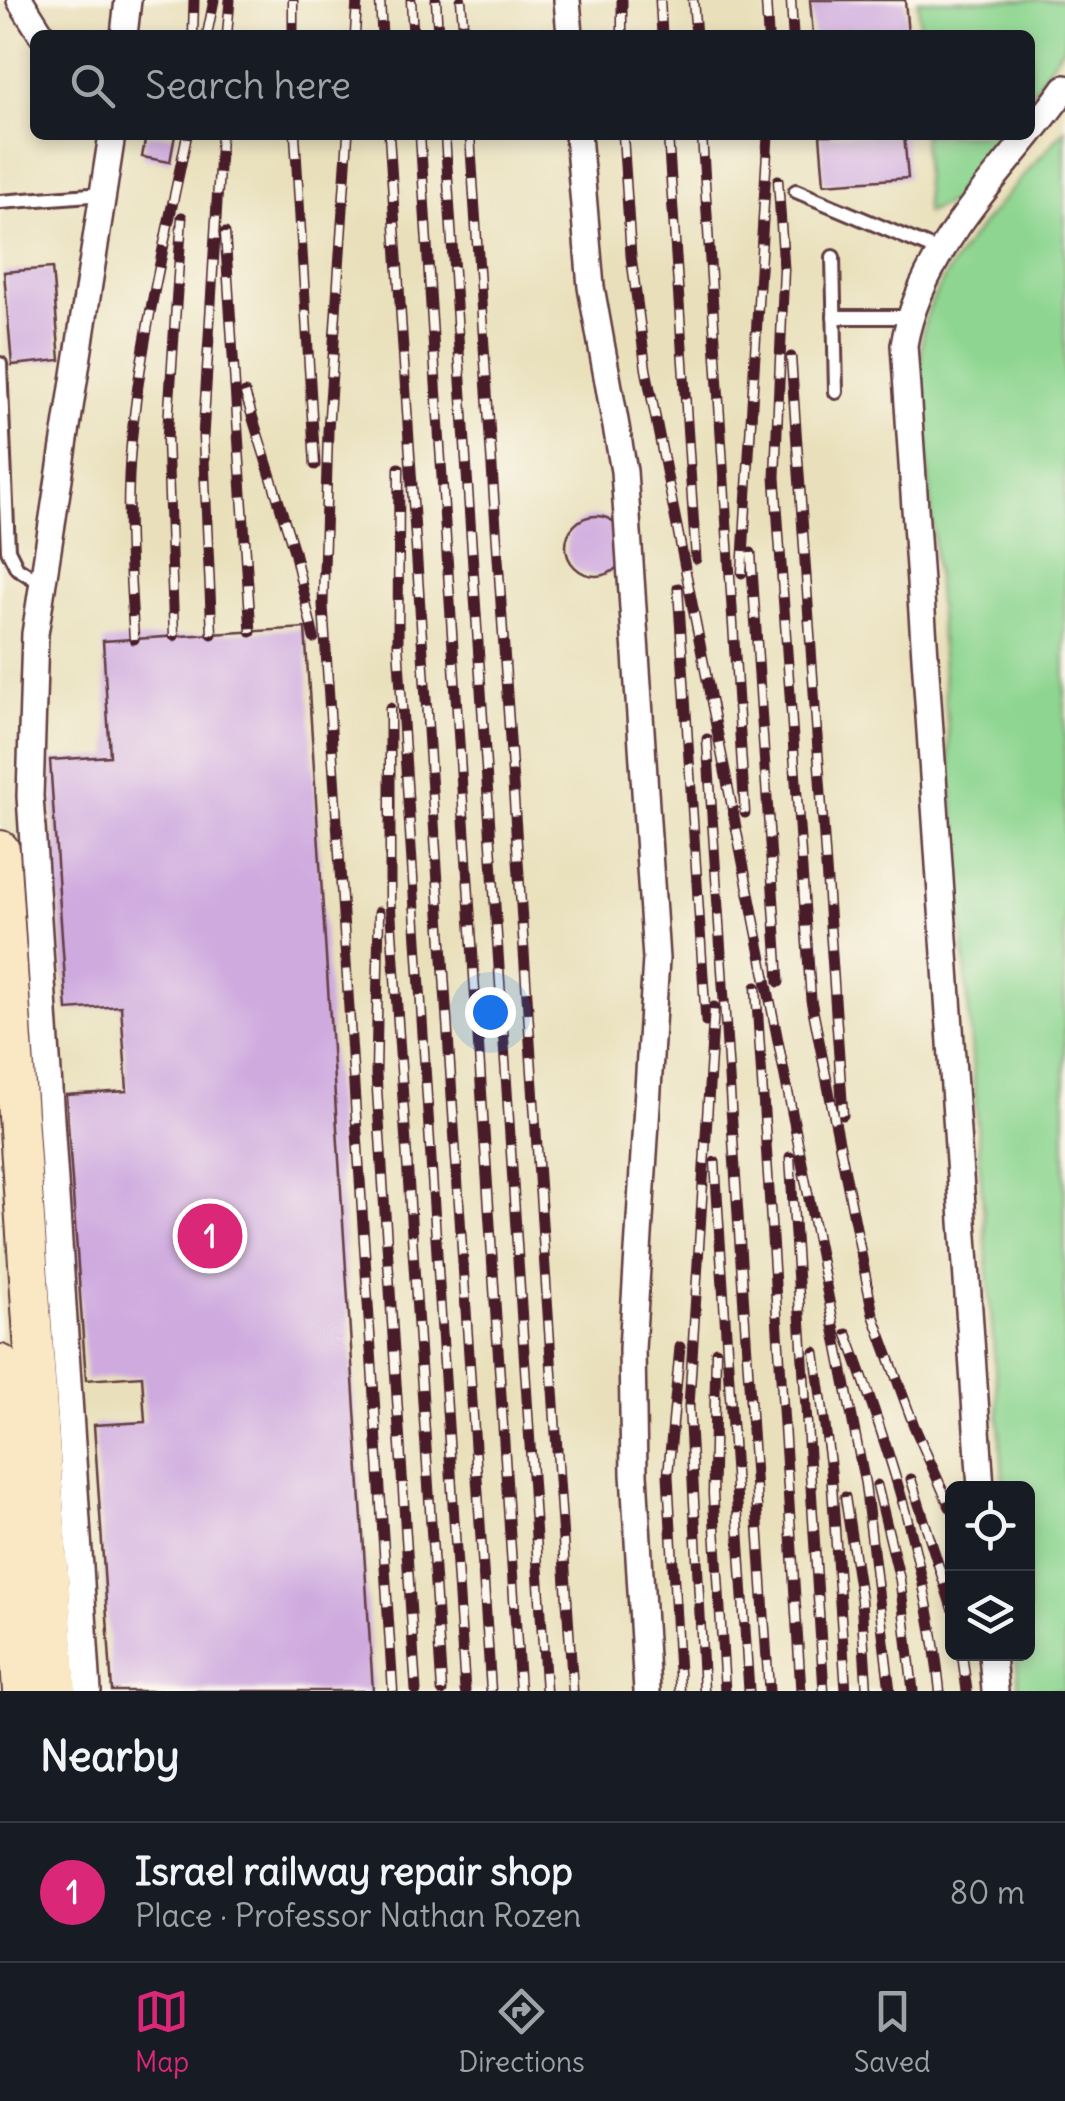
<!DOCTYPE html>
<meta charset="utf-8">
<style>
:root{--surface:#171b24;--page:#242831;--text:#f1f3f6;--muted:#9ea1a6;--line:#363941;--accent:#db2777}
body{margin:0;font-family:Delius,sans-serif;background:var(--page);color:var(--text)}
.controls{position:absolute;right:30px;bottom:30px;display:grid;overflow:hidden;border-radius:15px;box-shadow:0 5px 15px #0003}
.controls button{width:90px;height:90px;display:grid;place-items:center;padding:0;border:0;border-bottom:2px solid var(--line);background:var(--surface);color:var(--text);font:50px sans-serif}
.you{position:absolute;left:490px;top:1012px;width:35px;height:35px;margin:-25px;border:8px solid #fff;border-radius:50%;background:#1a73e8;box-shadow:0 0 0 15px #1a73e833}
.badge{display:grid;place-items:center;width:65px;height:65px;border-radius:50%;background:var(--accent);color:#fff;font-size:32px;font-weight:700}
.pin{position:absolute;translate:-50% -50%;border:5px solid #fff;box-shadow:0 2px 10px #0006}
.list{margin:0;padding:0;list-style:none}
h2{display:flex;justify-content:space-between;align-items:center;height:130px;margin:0;padding:0 40px;font-size:42px}
h2 small{font-size:32px;font-weight:400;color:var(--muted)}
.list li{display:grid;grid-template-columns:65px 1fr auto;gap:30px;align-items:center;box-sizing:border-box;height:140px;padding:0 40px;border-top:2px solid var(--line)}
.list b{display:block;font-size:38px;white-space:nowrap}
.list p{margin:0;font-size:32px;white-space:nowrap;color:var(--muted)}
.list em{font-size:32px;font-style:normal;color:var(--muted)}
.icon{flex:none;width:55px;height:55px;fill:none;stroke:currentColor;stroke-width:2;stroke-linecap:round;stroke-linejoin:round}
.map{position:relative;flex:none;width:1065px;height:1691px;overflow:hidden}
.search{position:absolute;background:var(--surface);box-shadow:0 5px 15px #0003;left:30px;right:30px;top:30px;height:110px;display:flex;align-items:center;gap:25px;box-sizing:border-box;padding:0 35px;border-radius:15px;color:var(--muted);font-size:38px}
.sheet{height:270px;background:var(--surface)}
nav{display:flex;justify-content:space-around;align-items:center;box-sizing:border-box;height:140px;border-top:2px solid var(--line);background:var(--surface);font-size:28px;color:var(--muted)}
nav a{display:grid;justify-items:center;gap:5px}
nav .on{color:var(--accent)}
.map>svg:first-child{display:block}
.green{fill:#8dd590;stroke:#6c7a5e;stroke-width:2.5}
.building{fill:#cfaadf}
.lines{fill:none;stroke-linecap:round;stroke-linejoin:round}
.lane-casing{stroke:#623c41;stroke-width:18}
.street-casing{stroke:#623c41;stroke-width:30}
.secondary-casing{stroke:#623c41;stroke-width:42}
.lane{stroke:#fff;stroke-width:12}
.street{stroke:#fff;stroke-width:25}
.secondary{stroke:#fae7c3;stroke-width:38}
.rail-casing{stroke:#4a1f2b;stroke-width:11}
.rail{stroke:#fbf7ec;stroke-width:8;stroke-dasharray:22;stroke-linecap:butt}
</style>
<div class="map">
<svg width="1065" height="1691" viewBox="0 0 1065 1691">
<rect width="100%" height="100%" fill="#fbf7ec"/>
<filter id="ink" filterUnits="userSpaceOnUse"><feTurbulence type="fractalNoise" baseFrequency=".01" numOctaves="2"/><feDisplacementMap in="SourceGraphic" scale="20" xChannelSelector="R" yChannelSelector="G"/><feConvolveMatrix kernelMatrix="1 2 1 2 8 2 1 2 1" color-interpolation-filters="sRGB"/></filter>
<filter id="wash" filterUnits="userSpaceOnUse"><feTurbulence type="fractalNoise" baseFrequency=".0048" numOctaves="4" result="noise"/><feDisplacementMap in="SourceGraphic" scale="40" xChannelSelector="R" yChannelSelector="G"/><feGaussianBlur stdDeviation="2.25" result="paint"/><feColorMatrix in="noise" values="0 0 0 0 0 0 0 0 0 0 0 0 0 0 0 0 0 1.4 0 .05"/><feComposite in="paint" operator="in"/></filter>
<g filter="url(#wash)">
<rect width="100%" height="100%" fill="#e9e0bb"/>
<!-- green -->
<g class="green">
<polygon points="918,0 1065,0 1065,44 1030,96 1030,35 920,35"/>
<path d="M1065,129V1691H1019L1016,1654H1028V1488H1004L921,372C922,357 921,340 924,325C937,264 1024,177 1065,129Z"/>
<polygon points="923,135 1001,135 951,202 926,213"/>
</g>
<g id="blocks">
<!-- building -->
<g class="building">
<polygon points="810,0 905,0 908,35 813,35"/>
<polygon points="146,135 175,135 170,162 142,157"/>
<polygon points="820,135 904,135 908,178 824,184"/>
<polygon points="52,268 60,360 12,365 4,272"/>
<circle cx="596" cy="546" r="30"/>
<polygon points="305,628 373,1691 112,1691 94,1425 145,1422 142,1376 86,1380 66,1095 127,1091 121,1006 67,1010 50,760 110,756 103,641"/>
</g>
</g>
</g>
<g filter="url(#ink)">
<use href="#blocks" fill-opacity="0" stroke="#623c41" stroke-width="2.5"/>
<g class="lines">
<!-- lane casing -->
<g class="lane-casing">
<g id="lane">
<polyline points="796,191 941,252"/>
<polyline points="0,202 103,194"/>
<polyline points="833,257 836,392"/>
<polyline points="834,317 910,317"/>
<polyline points="0,364 8,550 17,568 43,584"/>
</g>
</g>
<!-- street casing -->
<g class="street-casing">
<g id="street">
<polyline points="20,0 42,35"/>
<polyline points="567,0 570,35"/>
<polyline points="124,35 128,0"/>
<polyline points="578,135 591,287 624,471 656,959 632,1349 634,1474 647,1691"/>
<path d="M981,1488L904,345C921,245 1008,169 1065,88"/>
<polyline points="992,1654 995,1691"/>
<polyline points="88,1691 30,796 35,634 112,135"/>
</g>
</g>
<!-- secondary casing -->
<g class="secondary-casing">
<g id="secondary">
<polyline points="0,850 57,1691"/>
<polyline points="0,1364 22,1691"/>
</g>
</g>
<!-- lane -->
<use href="#lane" class="lane"/>
<!-- street -->
<use href="#street" class="street"/>
<!-- secondary -->
<use href="#secondary" class="secondary"/>
<!-- rail casing -->
<g class="rail-casing">
<g id="rail">
<polyline points="293,0 293,35"/>
<polyline points="380,0 382,35"/>
<polyline points="411,0 413,35"/>
<polyline points="436,0 438,35"/>
<polyline points="461,0 464,35"/>
<polyline points="660,0 662,35"/>
<polyline points="693,0 696,35"/>
<polyline points="766,0 768,35"/>
<polyline points="791,0 793,35"/>
<polyline points="193,35 194,0"/>
<polyline points="207,35 214,0"/>
<polyline points="227,35 230,0"/>
<polyline points="355,35 357,0"/>
<polyline points="622,35 622,0"/>
<polyline points="295,135 315,465"/>
<polyline points="348,135 328,431 323,605 393,1691"/>
<polyline points="389,135 491,1691"/>
<polyline points="420,135 520,1691"/>
<polyline points="445,135 546,1691"/>
<polyline points="470,135 573,1691"/>
<polyline points="623,135 631,256 646,369 865,1484 890,1691"/>
<polyline points="668,135 696,559"/>
<polyline points="702,135 745,813"/>
<polyline points="778,180 784,269 775,477 811,1000 873,1314 914,1426 950,1507"/>
<polyline points="225,233 251,632"/>
<polyline points="791,357 843,1115"/>
<polyline points="245,393 294,551 314,638"/>
<polyline points="399,468 398,644 465,1691"/>
<polyline points="751,553 779,982"/>
<polyline points="742,573 768,135"/>
<polyline points="678,588 706,1022"/>
<polyline points="212,634 203,437 221,135"/>
<polyline points="174,636 167,439 182,217"/>
<path d="M134,639C130,575 125,511 131,446C140,342 166,238 187,135"/>
<polyline points="390,708 390,901 442,1691"/>
<polyline points="707,739 769,1691"/>
<polyline points="379,912 376,1074 416,1691"/>
<polyline points="756,987 801,1691"/>
<polyline points="790,1157 824,1691"/>
<polyline points="715,1162 749,1691"/>
<path d="M847,1334C890,1451 927,1566 940,1691"/>
<polyline points="716,1351 713,1494 725,1691"/>
<polyline points="815,1352 831,1471 846,1691"/>
<polyline points="911,1479 952,1608"/>
<polyline points="877,1485 900,1580 913,1691"/>
<polyline points="845,1497 861,1600 867,1691"/>
<polyline points="962,1654 967,1691"/>
<polyline points="680,1691 668,1475 680,1347"/>
<polyline points="704,1691 689,1406 714,1007"/>
</g>
</g>
<!-- rail -->
<use href="#rail" class="rail"/>
</g>
</g>
</svg>
<div class="controls">
<button><svg class="icon" aria-label="locate" viewBox="0 0 24 24"><circle cx="12" cy="12" r="6"/><path d="M12 2v4M12 18v4M2 12h4M18 12h4"/></svg></button>
<button><svg class="icon" aria-label="layers" viewBox="0 0 24 24"><path d="M12 4l9 5-9 5-9-5zM3 14l9 5 9-5"/></svg></button>
</div>
<div class="you"></div>
<div class="pin badge" style="left:210px;top:1236px">1</div>
<div class="search"><svg class="icon" aria-label="search" viewBox="0 0 24 24"><circle cx="10" cy="10" r="6"/><path d="M15 15l6 6"/></svg>Search here</div>
</div>
<section class="sheet">
<h2>Nearby<small></small></h2>
<ul class="list">
<li><span class="badge">1</span><div><b>Israel railway repair shop</b><p>Place · Professor Nathan Rozen</p></div><em>80 m</em></li>
</ul>
</section>
<nav>
<a class="on"><svg class="icon" aria-label="map" viewBox="0 0 24 24"><path d="M3 6l6-2 6 2 6-2v14l-6 2-6-2-6 2zM9 4v14M15 6v14"/></svg>Map</a>
<a><svg class="icon" aria-label="directions" viewBox="0 0 24 24"><path d="M12 3l9 9-9 9-9-9zM9 14v-3h6M13 9l2 2-2 2"/></svg>Directions</a>
<a><svg class="icon" aria-label="saved" viewBox="0 0 24 24"><path d="M7 4h10v16l-5-4-5 4z"/></svg>Saved</a>
</nav>
